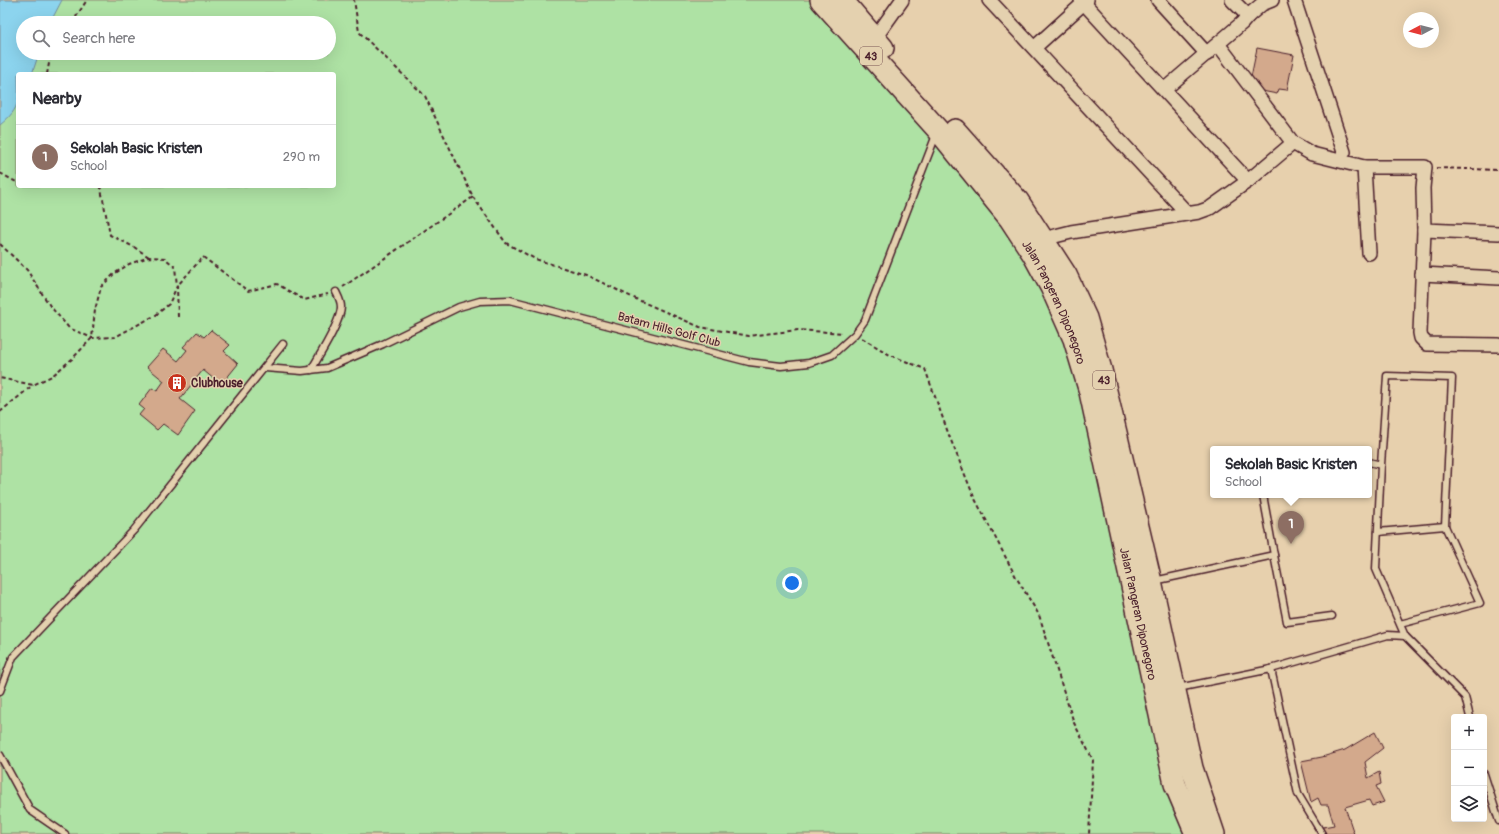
<!DOCTYPE html>
<meta charset="utf-8">
<style>
:root{--surface:#fff;--page:#f7f7f7;--text:#2b2b33;--muted:#7c7c81;--line:#e1e1e2;--accent:#1a73e8}
body{margin:0;font-family:Pangolin,sans-serif;background:var(--page);color:var(--text)}
.controls{position:absolute;right:12px;bottom:12px;display:grid;overflow:hidden;border-radius:4px;box-shadow:0 4px 16px #0002}
.controls button{width:36px;height:36px;display:grid;place-items:center;padding:0;border:0;border-bottom:1px solid var(--line);background:var(--surface);color:var(--text);font:20px sans-serif}
.compass{position:absolute;left:1403px;top:12px;width:36px;height:36px;border-radius:50%;background:var(--surface);box-shadow:0 4px 16px #0002;rotate:263deg}
.you{position:absolute;left:792px;top:583px;width:14px;height:14px;margin:-10px;border:3px solid #fff;border-radius:50%;background:#1a73e8;box-shadow:0 0 0 6px #1a73e833}
.badge{display:grid;place-items:center;width:26px;height:26px;border-radius:50%;background:var(--accent);color:#fff;font-size:13px;font-weight:700}
.pin{position:absolute;translate:-50% -33px;filter:drop-shadow(0 1px 2px #0008)}
.pin::after{content:'';position:absolute;top:21px;width:14px;height:12px;background:inherit;clip-path:polygon(0 0,100% 0,50% 100%)}
.popup{position:absolute;left:1210px;top:446px;width:162px;height:52px;box-sizing:border-box;display:grid;place-content:center;border-radius:4px;background:var(--surface);filter:drop-shadow(0 1px 3px #0005);font-size:13px;white-space:nowrap;color:var(--muted)}
.popup b{font-size:15px;color:var(--text)}
.popup::after{content:'';position:absolute;left:50%;top:100%;margin-left:-8px;border:8px solid transparent;border-top-color:var(--surface)}
.list{margin:0;padding:0;list-style:none}
h2{display:flex;justify-content:space-between;align-items:center;height:52px;margin:0;padding:0 16px;font-size:17px}
h2 small{font-size:13px;font-weight:400;color:var(--muted)}
.list li{display:grid;grid-template-columns:26px 1fr auto;gap:12px;align-items:center;box-sizing:border-box;height:64px;padding:0 16px;border-top:1px solid var(--line)}
.list b{display:block;font-size:15px;white-space:nowrap}
.list p{margin:0;font-size:13px;white-space:nowrap;color:var(--muted)}
.list em{font-size:13px;font-style:normal;color:var(--muted)}
.icon{flex:none;width:22px;height:22px;fill:none;stroke:currentColor;stroke-width:2;stroke-linecap:round;stroke-linejoin:round}
.map{position:relative;flex:none;width:1499px;height:834px;overflow:hidden}
.search{position:absolute;background:var(--surface);box-shadow:0 4px 16px #0002;left:16px;top:16px;width:320px;height:44px;display:flex;align-items:center;gap:10px;box-sizing:border-box;padding:0 14px;border-radius:22px;color:var(--muted);font-size:15px}
.panel{position:absolute;background:var(--surface);box-shadow:0 4px 16px #0002;left:16px;top:72px;width:320px;height:116px;border-radius:4px}
.map>svg:first-child{display:block}
.green{fill:#aee2a4;stroke:#7c8068;fill-rule:evenodd}
.water{fill:#8cd4ee;stroke:#728ca0}
.building{fill:#d3a98c;stroke:#4a1f2b}
.lines{fill:none;stroke-linecap:round;stroke-linejoin:round}
.service-casing{stroke:#4a1f2b;stroke-width:9}
.minor-casing{stroke:#4a1f2b;stroke-width:16}
.trunk-casing{stroke:#4a1f2b;stroke-width:24}
.path{stroke:#4a1f2b;stroke-width:2;stroke-dasharray:4 3;stroke-linecap:butt}
.service{stroke:#e4d1af;stroke-width:6}
.minor{stroke:#e4d1af;stroke-width:13}
.trunk{stroke:#e4d1af;stroke-width:21}
.labels{text-anchor:middle;dominant-baseline:central;stroke-width:3;stroke-linejoin:round;paint-order:stroke}
.shield{fill:#e4d1af;stroke:#785453;stroke-width:1}
.shield-label{font-size:11px;font-weight:bold;fill:#4a1f2b}
.street-label{font-size:12px;fill:#4a1f2b;stroke:#e4d1af}
.poi-label{font-size:12px;font-weight:bold;fill:#4a1f2b;stroke:#e4d1af;text-anchor:start}
</style>
<div class="map">
<svg width="1499" height="834" viewBox="0 0 1499 834">
<rect width="100%" height="100%" fill="#e7d0ad"/>
<filter id="ink" filterUnits="userSpaceOnUse"><feTurbulence type="fractalNoise" baseFrequency=".025" numOctaves="2"/><feDisplacementMap in="SourceGraphic" scale="8" xChannelSelector="R" yChannelSelector="G"/><feConvolveMatrix kernelMatrix="1 2 1 2 8 2 1 2 1" color-interpolation-filters="sRGB"/></filter>
<g filter="url(#ink)">
<!-- green -->
<path class="green" d="M0,0H827L1057,286L1176,764L1202,834H0ZM23,23H329V53H23ZM18,74H334V186H18Z"/>
<!-- water -->
<path class="water" d="M0,0H62L50,23H23V53H39L32,74H18C18,100 22,107 0,125Z"/>
<!-- building -->
<g class="building">
<polygon points="1257,48 1294,55 1287,90 1279,89 1277,94 1257,90 1258,83 1250,82"/>
<polygon points="211,330 230,345 224,351 238,364 221,385 203,370 180,399 195,411 178,435 163,424 157,430 139,415 144,409 139,405 152,388 157,391 164,381 147,367 163,349 178,361 187,350 183,347 197,332 204,337"/>
<polygon points="1375,732 1383,748 1365,762 1368,778 1379,772 1381,784 1376,786 1384,802 1372,806 1369,800 1345,807 1354,834 1320,834 1318,828 1334,825 1328,805 1321,805 1318,798 1311,802 1301,761 1322,757 1345,750"/>
</g>
<g class="lines">
<!-- service casing -->
<g class="service-casing">
<g id="service">
<polyline points="265,368 302,371 327,368 383,344 459,307 480,301 510,300 749,362 781,366 809,363 832,355 855,334 865,320 936,135"/>
<path d="M311,370C319,356 341,322 341,307C341,301 338,296 336,292"/>
<polyline points="1369,462 1381,465"/>
<polyline points="1263,495 1274,555"/>
<polyline points="1378,532 1445,526"/>
<polyline points="1154,581 1274,555 1287,622 1332,616"/>
<polyline points="1400,624 1480,603 1445,526 1452,378 1387,376 1381,465 1376,569 1405,636"/>
<polyline points="1271,669 1388,635 1405,636 1465,697 1470,717"/>
<polyline points="1178,688 1271,669 1298,794 1322,834"/>
<polyline points="0,691 13,657 134,530 283,344"/>
<polyline points="0,755 30,810 65,834"/>
<polyline points="1484,774 1499,821"/>
</g>
</g>
<!-- minor casing -->
<g class="minor-casing">
<g id="minor">
<polyline points="989,0 1187,213"/>
<polyline points="1081,0 1248,181"/>
<polyline points="1158,0 1207,54"/>
<polyline points="1294,0 1344,152"/>
<polyline points="1248,16 1262,4 1272,0"/>
<polyline points="875,38 902,0"/>
<polyline points="1218,44 1293,143 1312,154 1364,167 1425,167 1423,188 1424,230 1499,233"/>
<polyline points="1034,48 1087,0"/>
<polyline points="1165,89 1242,23 1248,16 1232,0"/>
<polyline points="1364,167 1369,253"/>
<polyline points="1424,230 1420,333 1421,338 1427,344 1499,345"/>
<polyline points="1043,239 1071,232 1199,212 1210,208 1248,181 1293,143"/>
<polyline points="1422,274 1499,278"/>
</g>
</g>
<!-- trunk casing -->
<g class="trunk-casing">
<g id="trunk">
<path id="s1" d="M821,0L938,130L1010,219L1033,254L1051,287L1074,339L1090,392L1175,784L1196,834"/>
<polyline points="842,0 883,48"/>
<polyline points="955,130 1018,201 1066,275 1086,318 1101,370 1117,437 1151,582 1192,768 1214,834"/>
</g>
</g>
<!-- path -->
<g class="path">
<polyline points="72,23 87,0"/>
<polyline points="47,74 51,53"/>
<polyline points="1436,168 1499,170"/>
<polyline points="0,173 18,183"/>
<polyline points="99,186 101,189 110,235 134,247 149,257"/>
<polyline points="473,197 506,243 535,259 586,275 636,299 700,327 749,336 798,330 843,333"/>
<polyline points="0,244 27,270 50,306 69,328 92,338 115,337 156,315 169,304 177,286 175,267 165,258 149,257 129,264 114,274 101,287 95,310 92,338 72,359 52,376 33,385 0,378"/>
<polyline points="343,287 473,197 425,96 359,32 354,0"/>
<polyline points="178,317 177,286 203,257 248,291 277,284 304,300 328,294"/>
<polyline points="862,338 890,355 925,369 950,438 974,497 1016,577 1039,615 1074,723 1093,760 1089,834"/>
<polyline points="0,412 33,385"/>
</g>
<!-- service -->
<use href="#service" class="service"/>
<!-- minor -->
<use href="#minor" class="minor"/>
<!-- trunk -->
<use href="#trunk" class="trunk"/>
</g>
</g>
<!-- icons -->
<defs>
<g id="building-disc" transform="scale(1)"><circle r="9.5" fill="#c8321e" stroke="#e4d1af"/><path d="M-4-6H4V6H1V3H-1V6H-4ZM-2.5-4.3h1.7v1.8h-1.7ZM.8-4.3h1.7v1.8H.8ZM-2.5-1h1.7V.8h-1.7ZM.8-1h1.7V.8H.8Z" fill="#fff"/></g>
</defs>
<g fill-rule="evenodd">
<use href="#building-disc" x="177" y="383"/>
</g>
<g class="labels">
<!-- shield labels -->
<g class="shield">
<rect x="860" y="47" width="22" height="18" rx="3"/>
<rect x="1093" y="371" width="22" height="18" rx="3"/>
</g>
<g class="shield-label">
<text x="871" y="56">43</text>
<text x="1104" y="380">43</text>
</g>
<!-- street labels -->
<g class="street-label">
<text stroke="none"><textPath href="#s1" startOffset="384">Jalan Pangeran Diponegoro</textPath></text>
<text transform="translate(669 330) rotate(15)">Batam Hills Golf Club</text>
<text stroke="none"><textPath href="#s1" startOffset="708">Jalan Pangeran Diponegoro</textPath></text>
</g>
<!-- poi labels -->
<g class="poi-label">
<text x="191" y="383">Clubhouse</text>
</g>
</g>
</svg>
<div class="controls">
<button>+</button>
<button>−</button>
<button><svg class="icon" aria-label="layers" viewBox="0 0 24 24"><path d="M12 4l9 5-9 5-9-5zM3 14l9 5 9-5"/></svg></button>
</div>
<svg class="compass" viewBox="-18 -18 36 36"><path d="M0-13l5 13h-10z" fill="#e53935"/><path d="M0 13l5-13h-10z" fill="#7c7c81"/></svg>
<div class="you"></div>
<div class="pin badge" style="left:1291px;top:544px;background:#8d6e63">1</div>
<div class="popup"><b>Sekolah Basic Kristen</b>School</div>
<div class="search"><svg class="icon" aria-label="search" viewBox="0 0 24 24"><circle cx="10" cy="10" r="6"/><path d="M15 15l6 6"/></svg>Search here</div>
<section class="panel">
<h2>Nearby<small></small></h2>
<ul class="list">
<li><span class="badge" style="background:#8d6e63">1</span><div><b>Sekolah Basic Kristen</b><p>School</p></div><em>290 m</em></li>
</ul>
</section>
</div>
